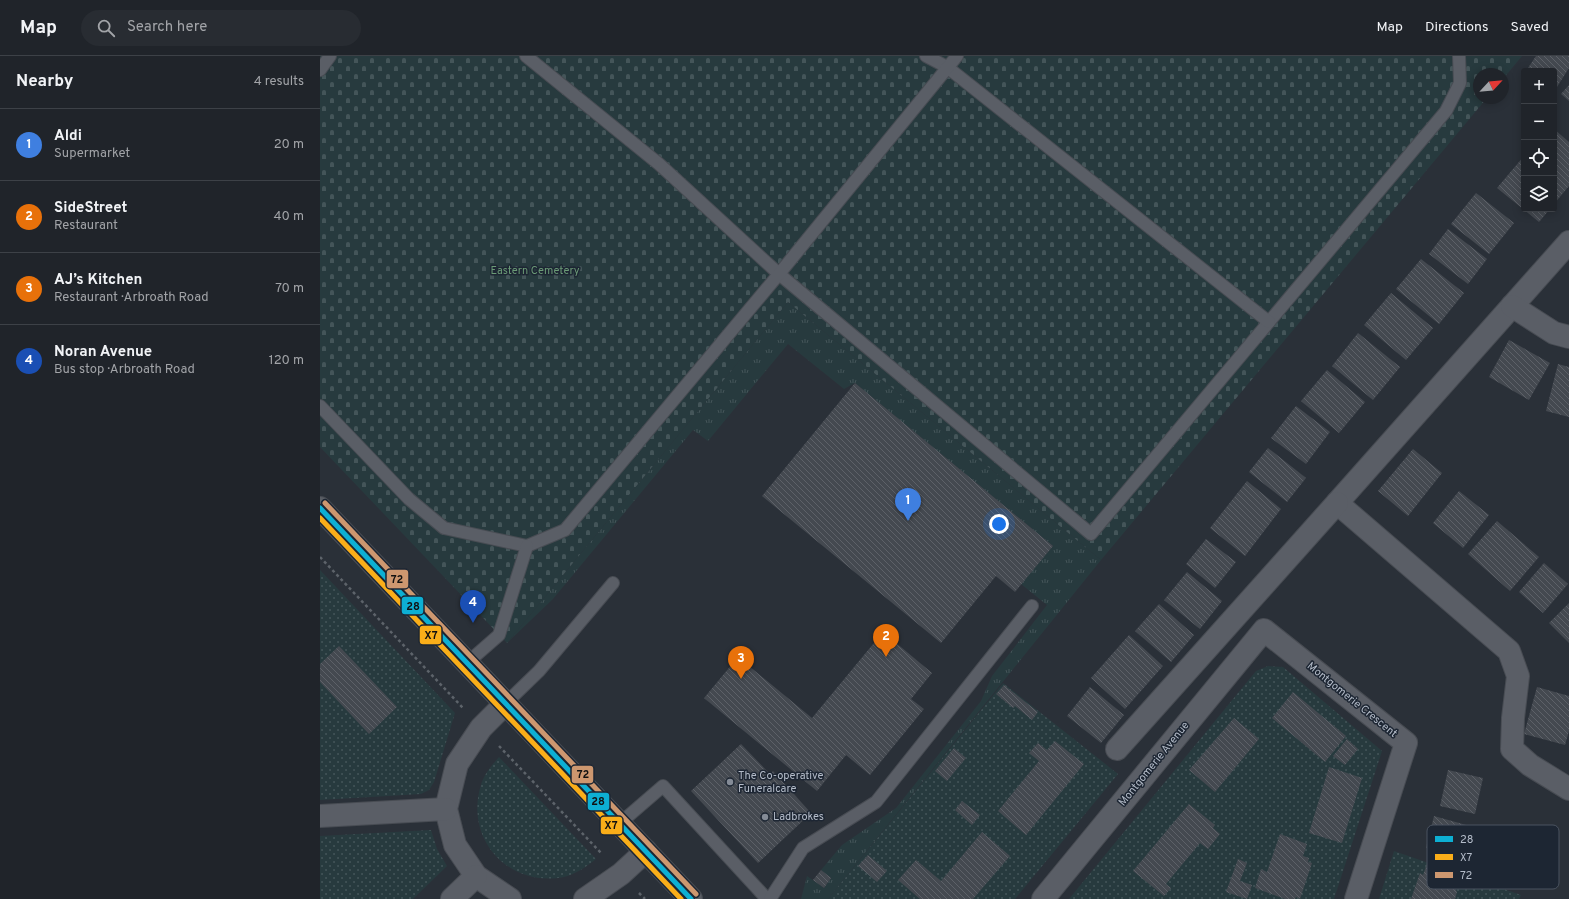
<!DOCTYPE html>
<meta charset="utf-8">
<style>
:root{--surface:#20242a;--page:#282c32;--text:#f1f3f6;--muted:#a2a4a8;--line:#3d4147;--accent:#bca0f2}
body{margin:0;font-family:Overpass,sans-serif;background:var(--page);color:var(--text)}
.controls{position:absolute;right:12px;top:12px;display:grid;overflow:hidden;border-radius:4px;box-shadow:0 2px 10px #0003}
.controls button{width:36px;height:36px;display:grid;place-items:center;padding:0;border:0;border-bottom:1px solid var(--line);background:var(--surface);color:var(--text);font:20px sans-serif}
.compass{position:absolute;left:1153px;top:12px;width:36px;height:36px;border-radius:50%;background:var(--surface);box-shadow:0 2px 10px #0003;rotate:64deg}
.you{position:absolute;left:679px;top:468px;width:14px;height:14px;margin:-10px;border:3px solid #fff;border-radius:50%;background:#1a73e8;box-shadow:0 0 0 6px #1a73e833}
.badge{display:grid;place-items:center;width:26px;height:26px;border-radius:50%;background:var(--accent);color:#fff;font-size:13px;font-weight:700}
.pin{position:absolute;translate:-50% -33px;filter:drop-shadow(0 1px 2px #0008)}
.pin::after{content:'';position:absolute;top:21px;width:14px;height:12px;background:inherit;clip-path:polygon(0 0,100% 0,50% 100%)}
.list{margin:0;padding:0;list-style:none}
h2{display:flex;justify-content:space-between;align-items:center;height:52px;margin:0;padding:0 16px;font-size:17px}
h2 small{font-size:13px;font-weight:400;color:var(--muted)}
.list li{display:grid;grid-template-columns:26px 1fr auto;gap:12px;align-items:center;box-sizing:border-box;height:72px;padding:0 16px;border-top:1px solid var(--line)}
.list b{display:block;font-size:15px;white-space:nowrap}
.list p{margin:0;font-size:13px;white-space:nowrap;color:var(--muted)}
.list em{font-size:13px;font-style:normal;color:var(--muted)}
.icon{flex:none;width:22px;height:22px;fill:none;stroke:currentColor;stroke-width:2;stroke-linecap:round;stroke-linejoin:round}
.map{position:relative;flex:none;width:1249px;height:843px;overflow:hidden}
header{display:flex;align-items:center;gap:24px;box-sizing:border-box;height:56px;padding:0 20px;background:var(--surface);border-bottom:1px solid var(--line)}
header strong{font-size:19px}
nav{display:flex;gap:22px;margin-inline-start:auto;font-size:14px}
.search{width:280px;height:36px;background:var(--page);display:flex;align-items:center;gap:10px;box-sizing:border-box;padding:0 14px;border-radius:22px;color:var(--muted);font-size:15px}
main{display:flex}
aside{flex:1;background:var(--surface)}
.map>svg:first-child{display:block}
.grass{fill:url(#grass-tufts)}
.cemetery{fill:url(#cemetery-stones)}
.garden{fill:url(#garden-dots)}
.building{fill:url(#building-back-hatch)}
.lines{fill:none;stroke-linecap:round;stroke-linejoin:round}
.lane-casing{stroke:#484c53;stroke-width:14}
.street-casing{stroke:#484c53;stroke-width:24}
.secondary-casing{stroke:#484c53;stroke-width:24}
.path{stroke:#5d636a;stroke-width:2.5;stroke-dasharray:3 3;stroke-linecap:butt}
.lane{stroke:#5a5e66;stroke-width:12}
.street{stroke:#5a5e66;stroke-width:22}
.secondary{stroke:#595d64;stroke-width:22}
.bus-1-casing{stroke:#1d2633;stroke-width:8}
.bus-2-casing{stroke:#1d2633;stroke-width:8}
.bus-3-casing{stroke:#1d2633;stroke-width:8}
.bus-1{stroke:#0dafd3;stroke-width:5}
.bus-2{stroke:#faae19;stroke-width:5}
.bus-3{stroke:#cd976f;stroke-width:5}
.poi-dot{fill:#848b96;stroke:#1d2633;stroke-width:1.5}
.labels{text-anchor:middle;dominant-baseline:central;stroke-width:3;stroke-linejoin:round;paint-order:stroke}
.park-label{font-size:11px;fill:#6b9a76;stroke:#1d2633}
.street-label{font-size:11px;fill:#b4bcc9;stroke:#1d2633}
.poi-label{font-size:11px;fill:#b4bcc9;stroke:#1d2633;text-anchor:start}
.key{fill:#1d2633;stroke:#4a5360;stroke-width:1}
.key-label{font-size:11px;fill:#b4bcc9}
.line-badge{stroke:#1d2633;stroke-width:1.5}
.pale-badge-label{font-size:11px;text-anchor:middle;font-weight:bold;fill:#111}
</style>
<header>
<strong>Map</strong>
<div class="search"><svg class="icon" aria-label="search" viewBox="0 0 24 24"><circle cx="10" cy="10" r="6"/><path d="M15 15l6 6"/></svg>Search here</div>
<nav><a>Map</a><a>Directions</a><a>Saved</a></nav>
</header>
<main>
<aside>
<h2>Nearby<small>4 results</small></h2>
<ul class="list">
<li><span class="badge" style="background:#3f7fe0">1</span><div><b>Aldi</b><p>Supermarket</p></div><em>20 m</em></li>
<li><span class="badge" style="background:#e8710a">2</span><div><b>SideStreet</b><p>Restaurant</p></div><em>40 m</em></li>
<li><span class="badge" style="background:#e8710a">3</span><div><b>AJ’s Kitchen</b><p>Restaurant · Arbroath Road</p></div><em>70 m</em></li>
<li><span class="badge" style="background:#1a4fb4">4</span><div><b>Noran Avenue</b><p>Bus stop · Arbroath Road</p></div><em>120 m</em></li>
</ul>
</aside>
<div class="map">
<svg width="1249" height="843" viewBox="0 0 1249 843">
<defs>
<pattern id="grass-tufts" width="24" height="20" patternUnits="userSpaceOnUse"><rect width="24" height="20" fill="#273a3e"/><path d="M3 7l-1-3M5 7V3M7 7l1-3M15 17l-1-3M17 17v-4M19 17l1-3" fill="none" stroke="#445559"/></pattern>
<pattern id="cemetery-stones" width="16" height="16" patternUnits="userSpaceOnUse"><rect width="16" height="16" fill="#273a3e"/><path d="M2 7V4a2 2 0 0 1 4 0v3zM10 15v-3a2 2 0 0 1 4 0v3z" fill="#445559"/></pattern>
<pattern id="garden-dots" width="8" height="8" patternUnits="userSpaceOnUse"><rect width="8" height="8" fill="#273a3e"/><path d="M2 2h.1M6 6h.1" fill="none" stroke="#445559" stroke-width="1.8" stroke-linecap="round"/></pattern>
<pattern id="building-back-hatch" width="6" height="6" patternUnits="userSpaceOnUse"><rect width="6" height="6" fill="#444950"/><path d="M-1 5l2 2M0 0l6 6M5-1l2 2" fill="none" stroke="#5d6168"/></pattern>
</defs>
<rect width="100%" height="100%" fill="#2a3038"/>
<!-- grass -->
<polygon class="grass" points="468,246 781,504 508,843 481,843 487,820 504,832 511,822 501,814 522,789 576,752 661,645 672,620 727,549 701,528 733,490 535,327 524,333 468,288 388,385 373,374 233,543 187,587"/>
<!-- cemetery -->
<polygon class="cemetery" points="0,0 1202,0 1183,23 1183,18 1159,18 1159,42 1167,42 781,504 468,246 187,587 0,391"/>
<!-- garden -->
<g class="garden">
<polygon points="0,514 135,657 114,726 109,734 101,738 0,744"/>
<polygon points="948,610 963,611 1062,695 1014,843 749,843 936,615"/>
<polygon points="683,627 798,718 695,843 508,843"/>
<path d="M179,701L276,803C266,811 256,818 244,821C188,832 144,782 161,729C164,718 172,709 179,701Z"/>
<polygon points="111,774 117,793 127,810 93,843 0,843 0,780"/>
<polygon points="1074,795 1201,839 1199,843 1059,843"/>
</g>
<!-- building -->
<g class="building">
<polygon points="1216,0 1249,0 1249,12 1237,31 1234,29 1234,15 1213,15 1208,12"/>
<polygon points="1249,29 1249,45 1241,38"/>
<polygon points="1234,73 1249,86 1249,130 1234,148"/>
<polygon points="1204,100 1204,153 1230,153 1219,166 1177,132"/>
<polygon points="1156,137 1194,167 1169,198 1131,168"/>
<polygon points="1128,173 1167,203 1148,228 1109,198"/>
<polygon points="1101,203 1144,237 1119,268 1076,233"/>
<polygon points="1071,237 1113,272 1086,304 1044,269"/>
<polygon points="1038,277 1080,311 1053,344 1012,310"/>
<polygon points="1189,284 1230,307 1209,344 1169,321"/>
<polygon points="1238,308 1249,311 1249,361 1226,355"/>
<polygon points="1007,314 1045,346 1019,377 981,345"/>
<polygon points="535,327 733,490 695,536 676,520 621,587 442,440"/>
<polygon points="976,350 1010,376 986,408 951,382"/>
<polygon points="948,392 986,422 967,446 929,416"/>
<polygon points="1093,393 1122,417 1088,460 1058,435"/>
<polygon points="927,425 961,453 925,500 890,472"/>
<polygon points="1139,435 1169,459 1143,492 1113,467"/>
<polygon points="1177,465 1219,501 1190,535 1148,498"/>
<polygon points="886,483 916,506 895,532 866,508"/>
<polygon points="1224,507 1248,528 1223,557 1199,536"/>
<polygon points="867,516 902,545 880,573 844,544"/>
<polygon points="1249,547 1249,587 1229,567"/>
<polygon points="839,548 874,579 851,606 815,575"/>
<polygon points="563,576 612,617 591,643 604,653 550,719 526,699 497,735 384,642 418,601 492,662"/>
<polygon points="809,579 843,610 805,653 771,622"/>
<polygon points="19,590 77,651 49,678 0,626 0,608"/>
<polygon points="684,629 718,656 712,664 695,650 693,652 676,638"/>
<polygon points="770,631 804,659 781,687 747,660"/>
<polygon points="1217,631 1249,640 1249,675 1245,689 1204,678"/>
<polygon points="973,636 1026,680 1005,706 952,662"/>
<polygon points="914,662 939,683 895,736 869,714"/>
<polygon points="1027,683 1038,693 1025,709 1013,700"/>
<polygon points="735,685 764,708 706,779 678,755 719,705 709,697 718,687 727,694"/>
<polygon points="421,688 450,718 453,715 491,757 438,807 371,735"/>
<polygon points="634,692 646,702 627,725 615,715"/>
<polygon points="1009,711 1042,722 1022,787 989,777"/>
<polygon points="1128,714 1163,722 1155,758 1120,750"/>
<polygon points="642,745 660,759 652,769 635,754"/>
<polygon points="869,748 895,769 893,772 900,778 888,793 880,787 846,828 851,832 844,840 813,815"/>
<polygon points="1114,760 1157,772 1149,803 1106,792"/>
<polygon points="662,776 690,800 653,843 600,843 578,824 596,804 621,825"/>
<polygon points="960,778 987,788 983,800 989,802 988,806 992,807 980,843 976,841 975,843 965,843 935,832 941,813 947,816"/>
<polygon points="548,799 567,815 557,826 538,810"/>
<polygon points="918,803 927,807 920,825 932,829 927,843 906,836"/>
<polygon points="1107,808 1138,819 1134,830 1137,836 1135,843 1091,843 1100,817 1103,819"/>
<polygon points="501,814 511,822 504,832 493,824"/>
</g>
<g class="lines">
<!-- lane casing -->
<g class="lane-casing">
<g id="lane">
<polyline points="206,0 339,108 459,218 771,478 1126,55 1140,27 1139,0"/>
<polyline points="606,0 627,11 949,266"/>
<polyline points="0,14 10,0"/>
<polyline points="0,350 89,443 124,472 207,490 245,474 459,218 637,0"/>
<polyline points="147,607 179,579 207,490"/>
<polyline points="186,647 219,615 293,527"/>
<polyline points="299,768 343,730 447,843"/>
<polyline points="450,843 483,792 556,746 712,550"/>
</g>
</g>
<!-- street casing -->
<g class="street-casing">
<g id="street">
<polyline points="1249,186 1017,447 1189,595 1198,620 1193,662 1192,693 1210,709 1249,733"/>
<polyline points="1192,250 1234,277 1249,281"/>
<polyline points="186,647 161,672 137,708 126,753 135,789 156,820 190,843"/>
<polyline points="797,693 1017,447"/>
<polyline points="0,760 126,753"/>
<polyline points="132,843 156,820"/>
<polyline points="265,843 301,818 326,795"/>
<polyline points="723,843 944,574 1086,687 1036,843"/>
</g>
</g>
<!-- secondary casing -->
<g class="secondary-casing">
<polyline id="secondary" points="0,452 371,843"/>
</g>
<!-- path -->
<g class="path">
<polyline points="0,501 143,652"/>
<polyline points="179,690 282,798"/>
<polyline points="319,837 325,843"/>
</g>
<!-- lane -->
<use href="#lane" class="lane"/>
<!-- street -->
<use href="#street" class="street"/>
<!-- secondary -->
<use href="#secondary" class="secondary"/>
<!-- bus-1 casing -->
<g class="bus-1-casing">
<polyline id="bus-1" points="0,452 371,843"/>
</g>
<!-- bus-2 casing -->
<g class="bus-2-casing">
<polyline id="bus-2" points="0,462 361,843"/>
</g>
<!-- bus-3 casing -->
<g class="bus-3-casing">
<polyline id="bus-3" points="5,447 376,838"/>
</g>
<!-- bus-1 -->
<use href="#bus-1" class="bus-1"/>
<!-- bus-2 -->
<use href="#bus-2" class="bus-2"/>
<!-- bus-3 -->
<use href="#bus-3" class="bus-3"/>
</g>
<!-- markers -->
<g class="poi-dot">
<circle cx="410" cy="726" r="4"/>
<circle cx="445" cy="761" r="4"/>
</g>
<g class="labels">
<!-- park labels -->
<g class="park-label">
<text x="215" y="215">Eastern Cemetery</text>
</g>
<!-- street labels -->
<g class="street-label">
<text transform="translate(1032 644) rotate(39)">Montgomerie Crescent</text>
<text transform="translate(834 708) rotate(-51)">Montgomerie Avenue</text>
</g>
<!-- poi labels -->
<g class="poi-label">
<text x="418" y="720">The Co-operative<tspan x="418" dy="13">Funeralcare</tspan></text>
<text x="453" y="761">Ladbrokes</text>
</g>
</g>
<!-- legend -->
<rect x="1107" y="769" width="132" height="64" rx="6" class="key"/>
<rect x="1115" y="780" width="18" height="6" fill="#0dafd3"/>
<rect x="1115" y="798" width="18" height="6" fill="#faae19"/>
<rect x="1115" y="816" width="18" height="6" fill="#cd976f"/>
<g class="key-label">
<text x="1140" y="787">28</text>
<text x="1140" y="805">X7</text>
<text x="1140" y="823">72</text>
</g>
<g class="line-badge">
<rect x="66" y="513" width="23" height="20" rx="4" fill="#cd976f"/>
<rect x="81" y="540" width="23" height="19" rx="4" fill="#0dafd3"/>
<rect x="99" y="569" width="23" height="20" rx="4" fill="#faae19"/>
<rect x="251" y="709" width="23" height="19" rx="4" fill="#cd976f"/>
<rect x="267" y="736" width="23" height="19" rx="4" fill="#0dafd3"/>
<rect x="280" y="760" width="23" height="19" rx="4" fill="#faae19"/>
</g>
<g class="pale-badge-label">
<text x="77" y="527">72</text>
<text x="93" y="554">28</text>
<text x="111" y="583">X7</text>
<text x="263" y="722">72</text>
<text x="278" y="749">28</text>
<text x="291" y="773">X7</text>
</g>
</svg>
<div class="controls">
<button>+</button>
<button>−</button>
<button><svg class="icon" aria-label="locate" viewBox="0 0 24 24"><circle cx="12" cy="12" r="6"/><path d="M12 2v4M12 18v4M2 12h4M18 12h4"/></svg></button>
<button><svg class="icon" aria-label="layers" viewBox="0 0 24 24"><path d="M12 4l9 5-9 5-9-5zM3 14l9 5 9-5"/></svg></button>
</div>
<svg class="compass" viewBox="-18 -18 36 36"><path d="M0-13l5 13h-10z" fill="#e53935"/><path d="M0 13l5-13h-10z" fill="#a2a4a8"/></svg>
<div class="you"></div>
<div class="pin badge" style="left:588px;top:465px;background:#3f7fe0">1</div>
<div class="pin badge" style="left:566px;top:601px;background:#e8710a">2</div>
<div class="pin badge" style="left:421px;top:623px;background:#e8710a">3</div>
<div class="pin badge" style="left:153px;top:567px;background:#1a4fb4">4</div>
</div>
</main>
